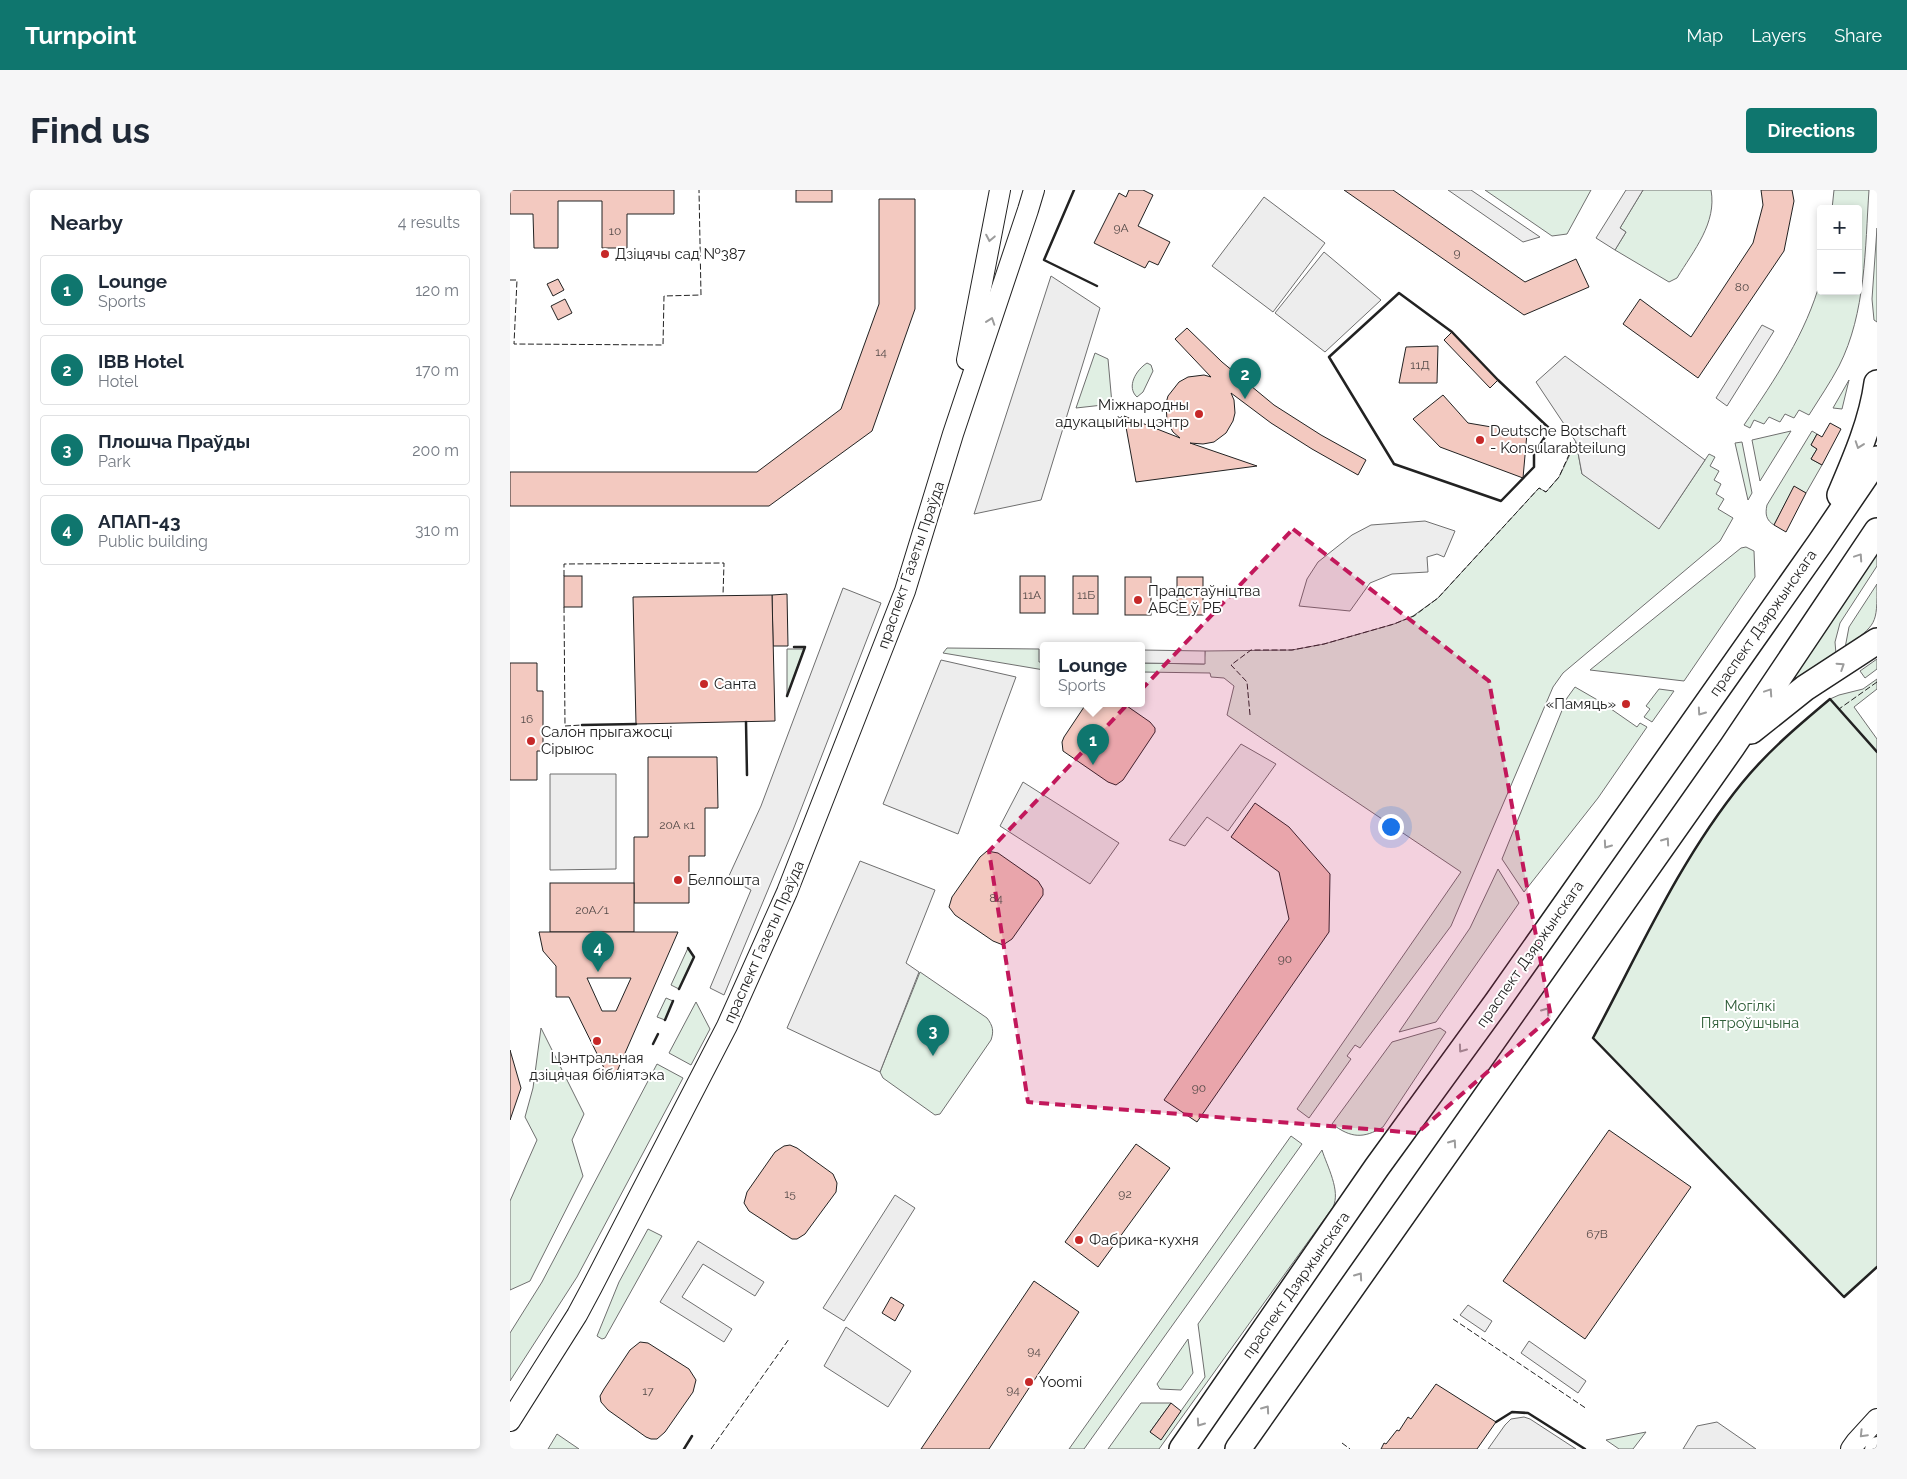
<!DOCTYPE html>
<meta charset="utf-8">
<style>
:root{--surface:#fff;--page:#f6f6f7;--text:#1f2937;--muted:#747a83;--line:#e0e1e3;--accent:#0f766e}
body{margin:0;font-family:Raleway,sans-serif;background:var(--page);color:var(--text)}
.controls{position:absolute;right:15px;top:15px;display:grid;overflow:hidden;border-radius:5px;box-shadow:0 2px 8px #0003}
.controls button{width:45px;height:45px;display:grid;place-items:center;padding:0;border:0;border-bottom:1px solid var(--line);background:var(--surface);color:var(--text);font:25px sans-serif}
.you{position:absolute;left:880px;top:636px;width:18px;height:18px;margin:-12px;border:4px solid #fff;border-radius:50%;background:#1a73e8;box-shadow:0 0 0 8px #1a73e833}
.badge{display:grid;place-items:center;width:32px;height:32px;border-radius:50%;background:var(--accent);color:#fff;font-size:16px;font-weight:700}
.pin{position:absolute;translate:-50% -41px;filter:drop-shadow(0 1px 2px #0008)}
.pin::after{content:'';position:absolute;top:26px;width:18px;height:15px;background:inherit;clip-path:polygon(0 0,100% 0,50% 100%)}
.popup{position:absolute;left:530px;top:452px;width:105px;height:65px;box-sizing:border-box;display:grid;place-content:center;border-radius:5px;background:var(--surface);filter:drop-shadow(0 1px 4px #0005);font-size:16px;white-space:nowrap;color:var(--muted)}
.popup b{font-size:19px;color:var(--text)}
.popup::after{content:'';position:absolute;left:50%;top:100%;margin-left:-10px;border:10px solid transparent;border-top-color:var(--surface)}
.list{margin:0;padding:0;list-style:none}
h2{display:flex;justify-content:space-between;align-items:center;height:65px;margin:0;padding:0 20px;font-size:21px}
h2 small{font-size:16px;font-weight:400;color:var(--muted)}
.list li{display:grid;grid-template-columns:32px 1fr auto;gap:15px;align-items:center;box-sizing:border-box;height:70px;margin:0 10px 10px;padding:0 10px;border:1px solid var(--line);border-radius:5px}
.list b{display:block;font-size:19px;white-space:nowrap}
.list p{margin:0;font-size:16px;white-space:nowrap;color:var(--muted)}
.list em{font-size:16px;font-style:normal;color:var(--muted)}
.map{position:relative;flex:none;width:1367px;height:1259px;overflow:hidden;border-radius:5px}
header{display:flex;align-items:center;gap:30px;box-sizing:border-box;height:70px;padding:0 25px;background:var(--accent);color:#fff}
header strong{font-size:24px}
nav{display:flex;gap:28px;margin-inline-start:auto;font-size:18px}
.intro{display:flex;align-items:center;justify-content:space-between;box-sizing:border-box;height:120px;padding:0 30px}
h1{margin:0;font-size:35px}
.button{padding:12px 22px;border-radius:5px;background:var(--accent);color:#fff;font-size:18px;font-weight:700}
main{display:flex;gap:30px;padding:0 30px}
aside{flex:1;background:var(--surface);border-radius:5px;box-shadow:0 2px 8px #0003}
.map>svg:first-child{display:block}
.green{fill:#e0efe3;stroke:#6f6f6f}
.parking{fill:#ededed;stroke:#6f6f6f}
.building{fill:#f3c9c0;stroke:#222;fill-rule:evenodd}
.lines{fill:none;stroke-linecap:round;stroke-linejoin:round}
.minor-casing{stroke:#222;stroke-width:22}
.major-casing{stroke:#222;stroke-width:28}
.minor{stroke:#fff;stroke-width:20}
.major{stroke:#fff;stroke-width:25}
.fence{stroke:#222;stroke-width:1;stroke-dasharray:6 2.5;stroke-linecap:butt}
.wall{stroke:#222;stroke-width:2.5}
.oneway{stroke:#9c9c9c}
.marked{fill:#c2185b;fill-opacity:0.2;stroke:#c2185b;stroke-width:4;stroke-dasharray:10 6;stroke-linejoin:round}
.poi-dot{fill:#c62828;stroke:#fff;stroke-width:2}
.labels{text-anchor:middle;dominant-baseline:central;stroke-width:4;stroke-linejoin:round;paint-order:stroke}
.number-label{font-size:12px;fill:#564c4a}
.poi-label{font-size:15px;fill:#222;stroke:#fff;text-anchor:start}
.street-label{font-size:15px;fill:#222;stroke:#fff}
.park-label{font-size:15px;fill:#2f5e38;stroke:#fff}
</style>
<header>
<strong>Turnpoint</strong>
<nav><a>Map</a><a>Layers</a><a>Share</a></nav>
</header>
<div class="intro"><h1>Find us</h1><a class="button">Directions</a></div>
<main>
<aside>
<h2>Nearby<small>4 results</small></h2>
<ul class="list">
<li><span class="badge">1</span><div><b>Lounge</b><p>Sports</p></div><em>120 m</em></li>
<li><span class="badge">2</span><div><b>IBB Hotel</b><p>Hotel</p></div><em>170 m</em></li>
<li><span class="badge">3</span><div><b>Плошча Праўды</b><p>Park</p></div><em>200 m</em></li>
<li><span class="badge">4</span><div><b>АПАП-43</b><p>Public building</p></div><em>310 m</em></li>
</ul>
</aside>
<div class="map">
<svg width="1367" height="1259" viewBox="0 0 1367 1259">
<rect width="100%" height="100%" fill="#fff"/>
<!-- green -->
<g class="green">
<polygon points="975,0 1081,0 1057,44 1042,46"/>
<path d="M1133,0H1201C1207,33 1184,60 1167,88L1159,92L1105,60L1116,42L1110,38Z"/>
<path d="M1324,0H1359C1355,58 1356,123 1329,176C1320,193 1309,209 1299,225L1289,220L1284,228L1275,224L1270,232L1259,227L1254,234L1244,230L1240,238L1234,235C1265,189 1296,144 1311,89V101H1348V19H1322Z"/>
<polygon points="1367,38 1367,132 1364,130 1362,109"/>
<polygon points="585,163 598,169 602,214 566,218"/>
<path d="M637,173L641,175L643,181L633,202L627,207C616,197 626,180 637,173Z"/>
<polygon points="1339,190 1332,219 1323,218"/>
<polygon points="1281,241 1250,291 1242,250"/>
<path d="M1302,241L1307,244L1301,255L1307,259L1301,269L1312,275L1296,303L1284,297L1264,335C1256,330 1255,324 1257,315Z"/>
<polygon points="1066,252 1072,284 1153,333 1199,264 1205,267 1200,276 1209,281 1204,290 1211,294 1206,304 1214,309 1208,319 1223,328 1210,351 1053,483 1043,497 941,736 850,858 845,855 837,866 841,869 799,928 787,919 951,682 717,525 724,496 714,488 701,487 700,483 632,482 632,473 694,474 695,461 782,460 814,454 884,434 903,426 928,408 1029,298 1036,302 1049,287"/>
<polygon points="1232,252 1242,303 1238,310 1225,253"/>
<polygon points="1236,357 1244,361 1245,387 1174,491 1080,480 1231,358"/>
<polygon points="1367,362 1367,376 1330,433 1325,452 1326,464 1286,489 1285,486"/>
<path d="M1367,394C1367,436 1367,433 1335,458L1339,437Z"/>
<polygon points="437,458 529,459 529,472 534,472 534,480 433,463"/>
<polygon points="277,459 294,459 277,506"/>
<polygon points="1367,469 1367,479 1355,488 1350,481"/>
<path d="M1367,489V499L1344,517L1367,549V1077L1334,1107L1083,848C1129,762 1170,669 1232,593C1258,561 1289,535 1320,509L1329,505L1353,499Z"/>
<polygon points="1065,497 1091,512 1127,537 1130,533 1137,537 1088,608 1014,702 992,669 1057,508"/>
<polygon points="1149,499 1164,501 1142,532 1134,527 1140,519 1136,516"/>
<polygon points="988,679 1009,713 926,832 889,842 960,738"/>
<polygon points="178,758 184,767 169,799 161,795"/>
<path d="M410,782L477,828C483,836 484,841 481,850L430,924L425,925L373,888L370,882Z"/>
<polygon points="156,808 163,811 155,830 147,827"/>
<polygon points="186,812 200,839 181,875 159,863"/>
<polygon points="31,838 74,924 62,950 73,986 20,1091 0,1100 0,1011 27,950 15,927 23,898"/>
<path d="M930,838L936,842L873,937C853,949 841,948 822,934L882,852Z"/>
<polygon points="147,874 173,888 67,1087 0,1191 0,1143 32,1092"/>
<polygon points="781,946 792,954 574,1259 559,1259"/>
<path d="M812,960C817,976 831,1001 823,1017L649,1259H598L631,1213H661L640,1242L651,1249L695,1187L688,1134Z"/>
<polygon points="138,1039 152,1046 95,1148 92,1149 87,1146 109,1092"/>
<polygon points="678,1149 683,1183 671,1200 650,1199 647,1194"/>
<polygon points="1136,1242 1123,1259 1109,1259 1096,1250"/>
<polygon points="47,1244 69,1259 38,1259"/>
</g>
<!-- parking -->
<g class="parking">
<polygon points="938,0 961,0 1030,47 1013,52"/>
<polygon points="1116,0 1133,0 1110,38 1116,42 1105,60 1086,48"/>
<polygon points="754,7 815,53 763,122 702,76"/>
<polygon points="814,62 871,110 815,162 765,123"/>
<polygon points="541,86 590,118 531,310 464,324"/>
<polygon points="1252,135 1264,141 1217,216 1206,208"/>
<polygon points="1055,166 1195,270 1149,339 1072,284 1066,252 1026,192"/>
<polygon points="915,331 945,341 934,367 927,364 917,367 918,382 882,384 860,393 840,421 789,416 797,389 808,372 842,345 861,335"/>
<polygon points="333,398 371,413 283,640 214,805 200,798 241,700 218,688 251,616"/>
<polygon points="632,460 695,461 695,474 632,473"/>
<polygon points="431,470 506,487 448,644 373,614"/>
<polygon points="731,554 766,574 718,641 697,627 675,656 659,650"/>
<polygon points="40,584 106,584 106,679 40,680"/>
<polygon points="513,592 609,653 580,694 490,636"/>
<polygon points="350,671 425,700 396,773 409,782 370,882 277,838"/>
<polygon points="385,1005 405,1018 334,1131 313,1118"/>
<polygon points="188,1051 254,1092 245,1106 193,1074 172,1107 222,1139 214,1152 150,1112"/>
<polygon points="958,1115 982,1131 975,1142 950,1125"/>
<polygon points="336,1137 401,1181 378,1217 314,1176"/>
<polygon points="1019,1151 1076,1191 1068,1203 1011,1163"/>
<polygon points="1014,1227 1020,1229 1066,1259 978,1259 995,1235 1001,1229"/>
<polygon points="1207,1232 1246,1259 1173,1259 1187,1236"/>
</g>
<!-- building -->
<g class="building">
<polygon points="0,0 164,0 164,24 117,24 117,58 92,58 92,11 48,11 48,58 24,58 23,24 0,24"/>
<rect x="286" y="0" width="36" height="12"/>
<polygon points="619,0 633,0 643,5 628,36 660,52 648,75 639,71 635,78 584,53 609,3 616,7"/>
<polygon points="834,0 883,0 1015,92 1066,69 1079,97 1014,125"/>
<polygon points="1251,0 1282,0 1284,11 1274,61 1188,188 1113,134 1130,109 1181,147 1243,53 1253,15"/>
<polygon points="369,9 405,9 405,119 362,241 259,316 0,316 0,282 247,282 331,219 369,114"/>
<polygon points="48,89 54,100 43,106 37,94"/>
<polygon points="55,109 62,123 48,130 41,116"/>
<polygon points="677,138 712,172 764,215 811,245 856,270 848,285 802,259 761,233 721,203 724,210 725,223 723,231 716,243 704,252 693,254 680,253 747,276 626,292 614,226 670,248 663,242 657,231 656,213 658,206 669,192 678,187 694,185 701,187 665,149"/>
<polygon points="942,142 988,190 980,198 934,150"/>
<polygon points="928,156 927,193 889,193 896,157"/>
<polygon points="933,205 958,233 1017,243 1013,288 930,257 903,229"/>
<polygon points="1320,233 1331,239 1312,275 1301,269 1307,259 1301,255 1307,244 1312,247"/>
<polygon points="1284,296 1296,303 1276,342 1264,335"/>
<rect x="54" y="386" width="18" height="31"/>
<rect x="510" y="386" width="25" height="37"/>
<rect x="563" y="386" width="25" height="38"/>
<rect x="615" y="387" width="26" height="38"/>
<rect x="667" y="387" width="26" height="38"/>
<polygon points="277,404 278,456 263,456 262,405"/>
<polygon points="262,405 265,531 126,534 123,407"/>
<polygon points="0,473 27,473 27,501 33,501 33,561 27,561 27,590 0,590"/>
<polygon points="576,514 614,514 640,532 645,538 645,542 613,590 606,595 598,592 553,561 552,552 554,547"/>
<polygon points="138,567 207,567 208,618 195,618 195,666 179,666 179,713 124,713 124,647 138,647"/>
<polygon points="745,613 779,637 820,684 819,742 687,932 654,910 779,729 769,682 721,647"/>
<polygon points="477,661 488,663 528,691 533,699 533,705 502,749 493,755 483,751 445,725 439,717 442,707 470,667"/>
<rect x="40" y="693" width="84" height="49"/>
<path d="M29,742H168L105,886H98L59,807H46V776L33,761ZM77,788H121L106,821H92Z"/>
<polygon points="0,860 11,898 0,930"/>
<polygon points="1099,940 1181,997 1075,1149 993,1091"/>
<polygon points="626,954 660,978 588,1077 555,1052"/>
<polygon points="280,955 287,958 323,984 327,993 326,1002 295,1044 287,1049 282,1049 239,1021 234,1013 237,1002 265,962 274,956"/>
<polygon points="524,1091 569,1122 479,1259 411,1259"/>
<polygon points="381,1107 394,1115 385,1131 372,1123"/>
<polygon points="130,1152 138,1153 179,1179 186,1190 183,1202 155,1242 147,1249 141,1249 136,1247 98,1220 91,1212 90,1206 94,1199 120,1160"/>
<polygon points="926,1194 986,1232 967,1259 871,1259 874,1253 876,1254 887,1240 889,1241 898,1227 901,1229"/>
<polygon points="661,1213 671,1221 651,1250 640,1242"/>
</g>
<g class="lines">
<!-- minor casing -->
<g class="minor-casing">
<g id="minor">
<polyline points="457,170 490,0"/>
<polyline points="0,1231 67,1125 82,1097 217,836 277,702 395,401 443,244 518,20 524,0"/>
<polyline points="1341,1259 1346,1252 1367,1229"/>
<polyline points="1365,1259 1367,1257"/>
</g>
</g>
<!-- major casing -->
<g class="major-casing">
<g id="major">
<path d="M1330,305C1345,270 1362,231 1367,193"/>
<polyline points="1241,541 1295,498 1367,451"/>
<polyline points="672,1259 867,977 987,812 1310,353 1367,269"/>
<polyline points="728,1259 1222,557 1367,341"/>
</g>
</g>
<!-- minor -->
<use href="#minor" class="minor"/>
<!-- major -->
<use href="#major" class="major"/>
<!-- fence -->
<g class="fence">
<polyline points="0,90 7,90 4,154 153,155 154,106 191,105 189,0"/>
<polyline points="54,386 54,374 214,373 213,405"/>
<polyline points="54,417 55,536 72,535"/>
<polyline points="1367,492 1329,519 1367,562"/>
<polyline points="740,525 737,492 721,475 741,460 782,460 814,454 884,434 904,426 928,408 1029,298 1036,302 1049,287 1062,258"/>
<polyline points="943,1129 1077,1219"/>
<polyline points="832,1253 840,1259"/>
<polyline points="201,1259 279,1149"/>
</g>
<!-- wall -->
<g class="wall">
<polyline points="564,0 534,70 587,96"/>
<polygon points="889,103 942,142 988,190 1040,239 1024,264 1024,277 991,311 884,274 819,167"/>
<polyline points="277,506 295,457 284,457"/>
<polyline points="236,532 237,585"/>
<polyline points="72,535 126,534"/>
<path d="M1367,562L1320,509C1289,535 1258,561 1232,593C1170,669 1129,762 1083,848L1334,1107L1367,1077"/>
<polyline points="169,799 184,767 178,758"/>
<polyline points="155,830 163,811"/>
<polyline points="143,854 148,844"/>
<polyline points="986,1232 1002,1222 1018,1223 1075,1259"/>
<polyline points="174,1259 182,1246"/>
</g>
</g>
<!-- one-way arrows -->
<defs><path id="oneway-chevron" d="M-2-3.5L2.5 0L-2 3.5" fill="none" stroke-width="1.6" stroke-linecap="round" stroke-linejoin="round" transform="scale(1.25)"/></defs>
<g class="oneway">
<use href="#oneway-chevron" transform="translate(480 48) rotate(101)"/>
<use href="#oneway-chevron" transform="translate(481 131) rotate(-71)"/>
<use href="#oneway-chevron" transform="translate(1349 255) rotate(109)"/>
<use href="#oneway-chevron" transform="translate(1349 367) rotate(-56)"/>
<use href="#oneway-chevron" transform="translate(1331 476) rotate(-33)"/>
<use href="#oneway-chevron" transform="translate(1259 502) rotate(-56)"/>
<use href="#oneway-chevron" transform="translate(1191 522) rotate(125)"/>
<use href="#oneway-chevron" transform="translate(1156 651) rotate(-55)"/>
<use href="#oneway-chevron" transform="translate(1097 655) rotate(125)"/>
<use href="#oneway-chevron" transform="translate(1036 821) rotate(-55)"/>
<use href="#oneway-chevron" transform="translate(952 859) rotate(126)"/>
<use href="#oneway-chevron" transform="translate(943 953) rotate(-55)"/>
<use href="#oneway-chevron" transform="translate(849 1086) rotate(-55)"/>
<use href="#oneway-chevron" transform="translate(756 1219) rotate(-55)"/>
<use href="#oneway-chevron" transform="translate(690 1233) rotate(125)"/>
<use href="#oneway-chevron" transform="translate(1353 1244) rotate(134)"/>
</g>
<!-- marked area -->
<path class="marked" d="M783,339L979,491L1041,827L907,943L518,912L479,661Z"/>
<!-- markers -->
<g class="poi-dot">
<circle cx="95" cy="64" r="5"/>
<circle cx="689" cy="224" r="5"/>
<circle cx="970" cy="250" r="5"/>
<circle cx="628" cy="410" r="5"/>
<circle cx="194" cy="494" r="5"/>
<circle cx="1116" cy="514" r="5"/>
<circle cx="21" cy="551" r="5"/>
<circle cx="168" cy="690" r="5"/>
<circle cx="87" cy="851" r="5"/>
<circle cx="569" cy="1050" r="5"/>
<circle cx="519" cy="1192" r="5"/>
</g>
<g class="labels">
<!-- number labels -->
<g class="number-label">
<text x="611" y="38">9А</text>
<text x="105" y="41">10</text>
<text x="947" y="63">9</text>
<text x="1232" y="97">80</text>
<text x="371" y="162">14</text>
<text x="910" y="175">11Д</text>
<text x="522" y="405">11А</text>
<text x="576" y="405">11Б</text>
<text x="17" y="529">16</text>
<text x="167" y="635">20А к1</text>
<text x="486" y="708">84</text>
<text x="82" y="720">20А/1</text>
<text x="775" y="769">90</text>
<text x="689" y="898">90</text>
<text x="280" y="1004">15</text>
<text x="615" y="1004">92</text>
<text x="1087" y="1044">67В</text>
<text x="524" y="1161">94</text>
<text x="503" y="1200">94</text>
<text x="138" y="1201">17</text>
</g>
<!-- poi labels -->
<g class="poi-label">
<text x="105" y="64">Дзіцячы сад №387</text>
<text x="679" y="215" text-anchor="end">Міжнародны<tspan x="679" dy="17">адукацыйны цэнтр</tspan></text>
<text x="980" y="241">Deutsche Botschaft<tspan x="980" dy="17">- Konsularabteilung</tspan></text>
<text x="638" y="401">Прадстаўніцтва<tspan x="638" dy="17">АБСЕ ў РБ</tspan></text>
<text x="204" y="494">Санта</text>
<text x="1106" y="514" text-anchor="end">«Памяць»</text>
<text x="31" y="542">Салон прыгажосці<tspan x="31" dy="17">Сірыюс</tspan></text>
<text x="178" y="690">Белпошта</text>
<text x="87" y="868" text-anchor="middle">Цэнтральная<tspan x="87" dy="17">дзіцячая бібліятэка</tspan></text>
<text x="579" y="1050">Фабрика-кухня</text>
<text x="529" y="1192">Yoomi</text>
</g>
<!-- street labels -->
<g class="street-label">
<text transform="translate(401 375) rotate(-71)">праспект Газеты Праўда</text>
<text transform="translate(1253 433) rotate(-55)">праспект Дзяржынскага</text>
<text transform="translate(254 752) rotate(-66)">праспект Газеты Праўда</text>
<text transform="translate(1020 764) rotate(-55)">праспект Дзяржынскага</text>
<text transform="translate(786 1095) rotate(-55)">праспект Дзяржынскага</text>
</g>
<!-- park labels -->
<g class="park-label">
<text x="1240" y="816">Могілкі<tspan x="1240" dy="17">Пятроўшчына</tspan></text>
</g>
</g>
</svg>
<div class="controls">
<button>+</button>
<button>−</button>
</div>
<div class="you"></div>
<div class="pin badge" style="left:583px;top:575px">1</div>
<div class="popup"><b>Lounge</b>Sports</div>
<div class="pin badge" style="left:735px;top:209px">2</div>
<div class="pin badge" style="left:423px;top:866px">3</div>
<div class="pin badge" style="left:88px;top:782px">4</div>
</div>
</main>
